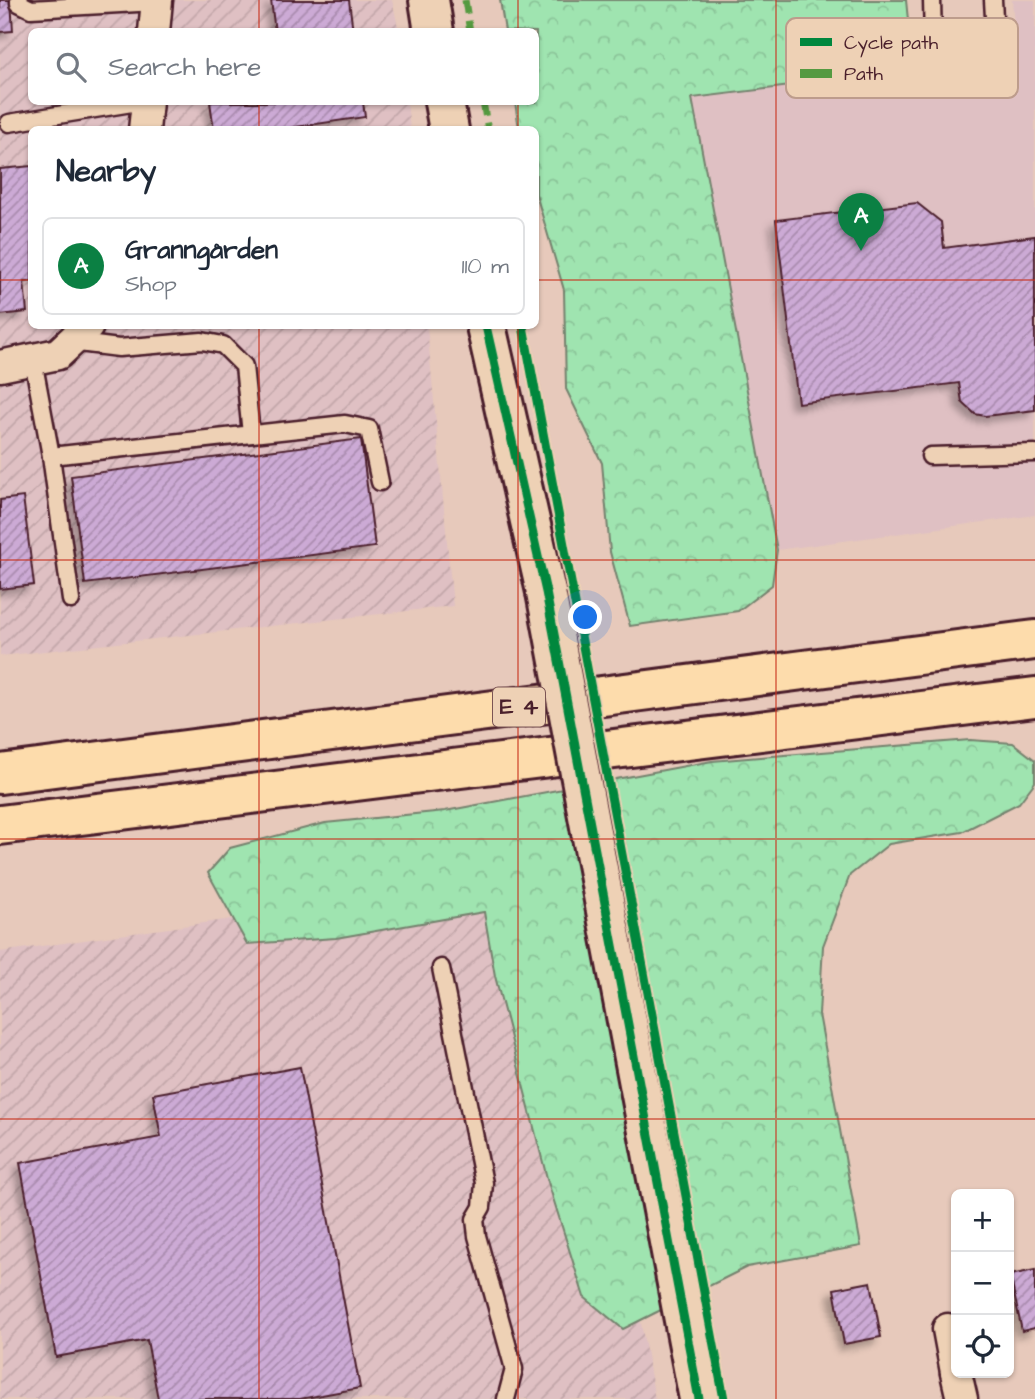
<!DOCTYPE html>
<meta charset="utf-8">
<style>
:root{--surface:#fff;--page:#f2f2f3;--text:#1f2937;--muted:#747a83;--line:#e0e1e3;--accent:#0b8043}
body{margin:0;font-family:"Architects Daughter",sans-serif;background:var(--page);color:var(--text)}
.controls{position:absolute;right:21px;bottom:21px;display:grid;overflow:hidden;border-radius:10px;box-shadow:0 2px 5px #0004}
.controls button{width:63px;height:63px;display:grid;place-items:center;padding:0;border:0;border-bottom:2px solid var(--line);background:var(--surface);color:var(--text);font:35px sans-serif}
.you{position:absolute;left:586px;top:618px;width:24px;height:24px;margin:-18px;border:5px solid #fff;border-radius:50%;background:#1a73e8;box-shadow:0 0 0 10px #1a73e833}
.badge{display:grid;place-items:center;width:46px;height:46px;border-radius:50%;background:var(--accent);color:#fff;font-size:23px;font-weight:700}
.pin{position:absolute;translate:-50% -58px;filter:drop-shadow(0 2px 4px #0008)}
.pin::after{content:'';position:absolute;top:37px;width:24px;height:21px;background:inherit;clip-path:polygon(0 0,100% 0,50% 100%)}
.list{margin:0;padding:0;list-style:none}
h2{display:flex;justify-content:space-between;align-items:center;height:91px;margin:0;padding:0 28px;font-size:30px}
h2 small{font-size:23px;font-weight:400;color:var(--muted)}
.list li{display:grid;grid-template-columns:46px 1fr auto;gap:21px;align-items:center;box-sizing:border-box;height:98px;margin:0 14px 14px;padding:0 14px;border:2px solid var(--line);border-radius:10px}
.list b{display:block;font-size:26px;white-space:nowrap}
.list p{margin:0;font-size:23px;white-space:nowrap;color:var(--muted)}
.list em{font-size:23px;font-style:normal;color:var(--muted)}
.icon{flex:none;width:38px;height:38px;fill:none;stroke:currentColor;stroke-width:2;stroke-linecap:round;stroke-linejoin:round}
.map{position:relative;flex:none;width:1035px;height:1399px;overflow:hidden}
.search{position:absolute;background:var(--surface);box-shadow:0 2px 5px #0004;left:28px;top:28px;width:511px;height:77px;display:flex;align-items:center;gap:18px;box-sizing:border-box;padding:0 24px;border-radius:10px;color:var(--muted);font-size:26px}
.panel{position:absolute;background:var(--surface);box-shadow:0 2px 5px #0004;left:28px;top:126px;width:511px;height:203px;border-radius:10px}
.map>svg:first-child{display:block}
.built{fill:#dfc0c3}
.industrial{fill:url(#industrial-furrows)}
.forest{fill:url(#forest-crowns);stroke:#74826e;stroke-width:2}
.building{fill:url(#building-hatch);stroke:#4a1f2b;stroke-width:2;filter:url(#shadow)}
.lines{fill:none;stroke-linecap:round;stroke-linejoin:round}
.service-casing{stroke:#4a1f2b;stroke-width:21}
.minor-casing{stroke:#4a1f2b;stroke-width:35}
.tertiary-casing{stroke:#4a1f2b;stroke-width:44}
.motorway-casing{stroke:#4a1f2b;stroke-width:44}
.service{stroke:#eed1b5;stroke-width:16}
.minor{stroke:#eed1b5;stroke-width:30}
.tertiary{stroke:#eed1b5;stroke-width:38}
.motorway{stroke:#fddcac;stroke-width:38}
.tertiary-bridge-casing{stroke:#4a1f2b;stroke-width:44;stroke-linecap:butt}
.tertiary-bridge{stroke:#eed1b5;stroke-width:38}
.quiet{stroke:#559a41;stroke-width:7;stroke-dasharray:14 7;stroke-linecap:butt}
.cycleway-casing{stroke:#eed1b5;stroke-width:13}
.cycleway{stroke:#00873e;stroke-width:9}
.grid{fill:none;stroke:#c8321e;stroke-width:2;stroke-opacity:0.55}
.labels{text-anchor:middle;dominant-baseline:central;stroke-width:6;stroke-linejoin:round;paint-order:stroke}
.shield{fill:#eed1b5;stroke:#7b5454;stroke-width:2}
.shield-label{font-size:23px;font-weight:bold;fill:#4a1f2b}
.key{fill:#eed1b5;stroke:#bd9c8c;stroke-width:2}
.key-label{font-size:19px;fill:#4a1f2b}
</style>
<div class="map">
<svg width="1035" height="1399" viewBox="0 0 1035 1399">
<defs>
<pattern id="industrial-furrows" width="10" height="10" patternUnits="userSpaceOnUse" patternTransform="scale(1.75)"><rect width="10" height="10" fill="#dfc0c3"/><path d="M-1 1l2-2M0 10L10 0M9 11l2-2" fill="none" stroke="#c1a5a8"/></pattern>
<pattern id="forest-crowns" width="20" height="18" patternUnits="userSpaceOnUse" patternTransform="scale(1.75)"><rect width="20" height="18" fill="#9fe4b0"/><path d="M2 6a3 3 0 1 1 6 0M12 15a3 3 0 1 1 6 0" fill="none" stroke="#8ac398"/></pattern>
<pattern id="building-hatch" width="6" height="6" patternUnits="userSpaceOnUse" patternTransform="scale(1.75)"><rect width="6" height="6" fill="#ccaad5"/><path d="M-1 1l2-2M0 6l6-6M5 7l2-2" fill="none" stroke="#a88aad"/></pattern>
<filter id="shadow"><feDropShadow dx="-6" dy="6" stdDeviation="3.5" flood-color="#0004"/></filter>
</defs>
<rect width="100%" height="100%" fill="#e7c9bb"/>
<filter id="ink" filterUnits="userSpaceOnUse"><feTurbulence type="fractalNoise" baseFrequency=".0143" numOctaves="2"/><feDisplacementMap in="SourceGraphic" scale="14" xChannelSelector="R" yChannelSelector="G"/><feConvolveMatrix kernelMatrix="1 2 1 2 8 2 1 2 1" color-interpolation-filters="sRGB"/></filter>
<g filter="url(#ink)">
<!-- built -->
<polygon class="built" points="1012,0 1035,0 1035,515 777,550 692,97 913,71 1017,66"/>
<!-- industrial -->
<g class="industrial">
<polygon points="0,0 392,0 399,31 32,32 32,102 407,102 410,129 32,130 32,326 427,326 453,606 0,656"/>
<polygon points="558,873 655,1399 0,1399 0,952"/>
</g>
<!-- forest -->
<g class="forest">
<polygon points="500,0 906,0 913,71 692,98 777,550 772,585 738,611 630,626 610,552 602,463 566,389 564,290 536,194 536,130 519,129 515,102 536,102 536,32 505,31"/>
<polygon points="970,740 1013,743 1035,760 1035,782 1019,803 962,832 889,844 850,875 823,946 819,1014 861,1246 747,1267 623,1329 584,1297 548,1182 495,976 484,912 336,938 247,944 208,873 230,848 325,823 445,811 712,761"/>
</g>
<!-- building -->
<g class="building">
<polygon points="0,0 11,0 13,31 0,32"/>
<polygon points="271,0 349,0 353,32 275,32"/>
<polygon points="210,102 363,102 365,117 275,130 214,130"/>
<polygon points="32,166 32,281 24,282 27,312 0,315 0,169"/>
<polygon points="917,203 941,222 944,248 1035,236 1035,410 985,416 975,414 962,402 959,383 798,403 776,220"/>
<polygon points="361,439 375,547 85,584 71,476"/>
<polygon points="23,497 34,585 0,589 0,500"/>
<polygon points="300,1067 360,1388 300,1399 158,1399 147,1340 56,1357 20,1163 161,1137 153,1094"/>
<polygon points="1035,1270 1035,1328 1022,1331 1010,1275"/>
<polygon points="871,1282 881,1337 844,1344 834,1289"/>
</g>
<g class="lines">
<!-- service casing -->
<g class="service-casing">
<g id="service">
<polyline points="19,0 19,3 31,9 156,2"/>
<polyline points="932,0 933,40 995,35 993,0"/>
<polyline points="9,123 138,102"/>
<polyline points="71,342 119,348 202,341 223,345 244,366 251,434"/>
<polyline points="33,360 51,456 345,424 369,429 380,482"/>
<polyline points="51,456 71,600"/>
<polyline points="930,456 1035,453"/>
<polyline points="441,968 484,1183 482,1207 475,1219 477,1236 514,1369 506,1399"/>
</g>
</g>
<!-- minor casing -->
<g class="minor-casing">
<g id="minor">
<polyline points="154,32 157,0"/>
<polyline points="144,130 147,102"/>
<polyline points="0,366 58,354 88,326"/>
<polyline points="948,1329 956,1372"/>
<polyline points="956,1373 962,1399"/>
</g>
</g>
<!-- tertiary casing -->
<g class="tertiary-casing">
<g id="tertiary">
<polyline points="429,0 434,32"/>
<polyline points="444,102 449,130"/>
<polyline points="486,326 546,592"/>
<polyline points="591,832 699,1399"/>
</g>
</g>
<!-- motorway casing -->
<g class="motorway-casing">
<g id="motorway">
<polyline points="0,774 1035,640"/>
<polyline points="0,825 1035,697"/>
</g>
</g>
<!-- service -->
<use href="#service" class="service"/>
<!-- minor -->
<use href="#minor" class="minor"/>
<!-- tertiary -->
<use href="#tertiary" class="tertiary"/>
<!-- motorway -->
<use href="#motorway" class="motorway"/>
<!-- tertiary-bridge casing -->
<g class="tertiary-bridge-casing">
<polyline id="tertiary-bridge" points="546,592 591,832"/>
</g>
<!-- tertiary-bridge -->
<use href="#tertiary-bridge" class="tertiary-bridge"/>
<!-- quiet -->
<g class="quiet">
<polyline points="465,0 470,32"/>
<polyline points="483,102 488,130"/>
</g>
<!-- cycleway casing -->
<g class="cycleway-casing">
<g id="cycleway">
<polyline points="486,326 546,592 699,1399"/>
<polyline points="523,326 724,1399"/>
</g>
</g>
<!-- cycleway -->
<use href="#cycleway" class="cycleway"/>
</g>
</g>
<!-- grid -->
<path class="grid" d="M259,0V32M518,0V32M776,0V1399M259,102V130M518,102V130M0,280H32M536,280H1035M259,326V1399M518,326V1399M0,560H1035M0,839H1035M0,1119H1035"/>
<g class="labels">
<!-- shield labels -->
<rect class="shield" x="493" y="687.5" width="52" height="39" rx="5"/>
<g class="shield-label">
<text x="519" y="707">E 4</text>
</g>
</g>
<!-- legend -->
<rect x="786" y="18" width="232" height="80" rx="10" class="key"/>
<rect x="800" y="38" width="32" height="8" fill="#00873e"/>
<rect x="800" y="69" width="32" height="9" fill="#559a41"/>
<g class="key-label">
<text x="844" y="49">Cycle path</text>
<text x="844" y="80">Path</text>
</g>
</svg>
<div class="controls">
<button>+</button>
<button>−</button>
<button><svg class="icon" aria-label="locate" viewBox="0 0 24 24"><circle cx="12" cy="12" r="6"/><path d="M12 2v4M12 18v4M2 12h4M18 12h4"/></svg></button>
</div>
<div class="you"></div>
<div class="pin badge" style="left:861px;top:251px">A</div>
<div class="search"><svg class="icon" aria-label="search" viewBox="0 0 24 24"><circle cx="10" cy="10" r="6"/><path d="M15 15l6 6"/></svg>Search here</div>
<section class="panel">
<h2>Nearby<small></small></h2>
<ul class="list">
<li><span class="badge">A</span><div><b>Granngården</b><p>Shop</p></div><em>110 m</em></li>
</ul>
</section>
</div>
